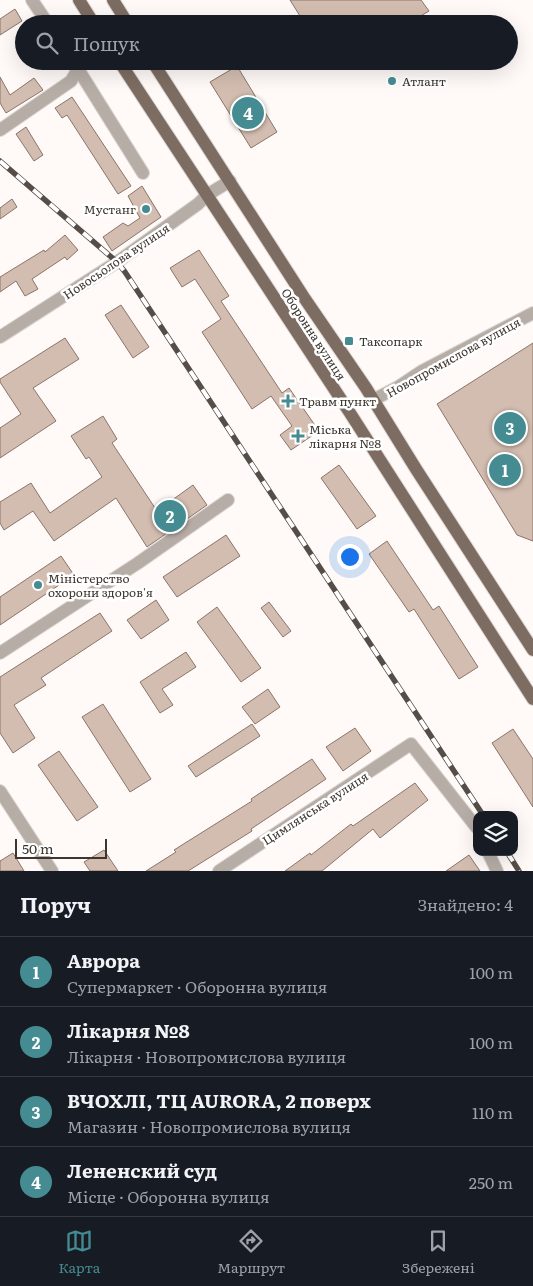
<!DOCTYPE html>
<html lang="uk">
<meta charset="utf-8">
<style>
:root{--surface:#171b24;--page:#20242c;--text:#f1f3f6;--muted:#9ea1a6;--line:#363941;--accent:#458c92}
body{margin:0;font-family:Literata,serif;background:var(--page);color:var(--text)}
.controls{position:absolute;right:15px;bottom:15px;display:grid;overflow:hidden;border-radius:10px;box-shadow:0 5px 20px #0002}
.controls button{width:45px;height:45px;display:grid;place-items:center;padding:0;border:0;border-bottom:1px solid var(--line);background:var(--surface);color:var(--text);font:25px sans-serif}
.scale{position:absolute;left:15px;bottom:12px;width:92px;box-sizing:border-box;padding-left:5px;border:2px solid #3d352f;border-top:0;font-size:14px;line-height:18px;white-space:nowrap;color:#3d352f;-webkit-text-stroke:4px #fff;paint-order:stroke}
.you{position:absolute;left:349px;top:556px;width:18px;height:18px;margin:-12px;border:4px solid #fff;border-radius:50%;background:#1a73e8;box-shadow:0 0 0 8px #1a73e833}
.badge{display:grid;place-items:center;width:32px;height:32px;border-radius:50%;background:var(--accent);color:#fff;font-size:16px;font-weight:700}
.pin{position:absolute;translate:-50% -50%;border:2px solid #fff;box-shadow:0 1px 5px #0006}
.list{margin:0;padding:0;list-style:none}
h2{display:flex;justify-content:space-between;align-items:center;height:65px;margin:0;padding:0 20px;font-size:21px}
h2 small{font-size:16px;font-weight:400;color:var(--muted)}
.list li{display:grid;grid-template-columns:32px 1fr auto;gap:15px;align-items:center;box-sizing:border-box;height:70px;padding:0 20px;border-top:1px solid var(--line)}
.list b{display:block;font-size:19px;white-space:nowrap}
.list p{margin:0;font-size:16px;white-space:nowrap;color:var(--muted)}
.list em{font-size:16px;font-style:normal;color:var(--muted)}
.icon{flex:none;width:28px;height:28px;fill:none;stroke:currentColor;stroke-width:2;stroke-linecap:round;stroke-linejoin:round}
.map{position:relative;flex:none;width:533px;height:871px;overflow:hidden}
.search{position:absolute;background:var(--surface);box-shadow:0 5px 20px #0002;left:15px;right:15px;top:15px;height:55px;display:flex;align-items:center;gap:12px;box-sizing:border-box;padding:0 18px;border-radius:28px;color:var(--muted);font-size:19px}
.sheet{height:345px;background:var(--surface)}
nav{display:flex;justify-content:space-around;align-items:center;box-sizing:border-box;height:70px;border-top:1px solid var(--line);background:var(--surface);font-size:14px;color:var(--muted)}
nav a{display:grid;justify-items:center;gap:2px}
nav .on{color:var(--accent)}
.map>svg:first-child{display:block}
.building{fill:#d3bdb0;stroke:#897569}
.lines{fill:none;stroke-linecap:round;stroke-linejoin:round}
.minor-casing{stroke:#dcd7d3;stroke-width:14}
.tertiary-casing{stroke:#dcd7d3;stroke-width:14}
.primary-casing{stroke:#dcd7d3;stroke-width:14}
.minor{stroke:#b7ada7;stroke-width:12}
.tertiary{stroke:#b7ada7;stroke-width:12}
.primary{stroke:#7d6c62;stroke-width:12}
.rail-casing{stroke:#554d48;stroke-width:5.5}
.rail{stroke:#fff;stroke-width:4;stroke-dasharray:11;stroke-linecap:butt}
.poi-dot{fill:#458c92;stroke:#fff;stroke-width:2}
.labels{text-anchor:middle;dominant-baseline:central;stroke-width:5;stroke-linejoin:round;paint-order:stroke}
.poi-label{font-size:12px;fill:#3d352f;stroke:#fff;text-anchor:start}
.street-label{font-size:12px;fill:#3d352f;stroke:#fff}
</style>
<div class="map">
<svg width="533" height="871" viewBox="0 0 533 871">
<rect width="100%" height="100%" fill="#fffaf7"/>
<!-- building -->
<g class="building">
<polygon points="290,0 421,0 429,11 407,24 305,24"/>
<polygon points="15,9 22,21 0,35 0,19"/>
<polygon points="237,66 277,132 251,148 210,82"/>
<polygon points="0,77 10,95 34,78 43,90 6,113 0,103"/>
<polygon points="72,97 131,186 118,194 67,115 62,118 55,108"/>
<polygon points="26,127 43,155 34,161 16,134"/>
<polygon points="142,186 161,217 112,251 103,237 123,223 128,226 140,218 128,196"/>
<polygon points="12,199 17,207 0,219 0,208"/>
<polygon points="65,235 78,250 67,260 65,257 32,279 38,289 25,296 16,281 0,292 0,277 44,250 45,252"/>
<polygon points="199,250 229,296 221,301 282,393 289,388 319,431 291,450 280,435 292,426 271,396 252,409 202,332 221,319 195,279 182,287 170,268"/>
<polygon points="121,305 149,347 133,358 105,315"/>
<polygon points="65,338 79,359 33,388 56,421 0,458 0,428 21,414 0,382 0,379"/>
<polygon points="533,343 533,541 517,535 437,404"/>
<polygon points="103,416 117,439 112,443 157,511 193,485 207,505 147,547 116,498 54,541 33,511 4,530 0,523 0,502 31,483 50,513 102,477 89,457 86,459 71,436"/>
<polygon points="339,465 376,516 357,529 321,478"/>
<polygon points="226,535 240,556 177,597 163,577"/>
<polygon points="387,541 433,610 439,606 478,667 459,679 414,609 409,612 369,554"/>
<polygon points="61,556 74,575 0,625 0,597"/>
<polygon points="156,600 169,620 141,639 127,620"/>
<polygon points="269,602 291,631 283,637 261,608"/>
<polygon points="217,607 261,668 241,682 197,622"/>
<polygon points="100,613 112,631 41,678 46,685 14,705 35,738 13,753 0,733 0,677"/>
<polygon points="186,652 196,667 162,689 173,705 160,713 140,682"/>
<polygon points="268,689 280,707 255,724 242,707"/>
<polygon points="103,704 151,779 130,792 82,717"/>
<polygon points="252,724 260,736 196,777 188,766"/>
<polygon points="355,728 371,751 343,771 326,747"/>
<polygon points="513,729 533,759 533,807 492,743"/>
<polygon points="59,751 98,807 77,821 38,765"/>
<polygon points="312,759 326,779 251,829 252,831 188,871 146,871 176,852 174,850 252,801 251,799"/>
<polygon points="415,783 428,800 380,838 373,829 322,871 285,871 310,853 311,855 351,824 353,826"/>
<polygon points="104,850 118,871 90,871 84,862"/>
<polygon points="13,853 24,871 0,871 0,861"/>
<polygon points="469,855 480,871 446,871"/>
</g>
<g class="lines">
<!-- minor casing -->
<g class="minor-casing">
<g id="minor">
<polyline points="32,0 48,24"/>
<polyline points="78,69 143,173"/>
<polyline points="0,130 71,81 78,69 72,61"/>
<polyline points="0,653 138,563 228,500"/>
<polyline points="488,852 497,871"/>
<polyline points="219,871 411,744 477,828"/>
</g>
</g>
<!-- tertiary casing -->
<g class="tertiary-casing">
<g id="tertiary">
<polyline points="0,337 117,262 198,204 207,195 230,181"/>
<polyline points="373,400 398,387 422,371 533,313"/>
<polyline points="0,791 52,871"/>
</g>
</g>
<!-- primary casing -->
<g class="primary-casing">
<g id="primary">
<polyline points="79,0 94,24"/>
<polyline points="113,0 128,24"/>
<polyline points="119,61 350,413 533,699"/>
<polyline points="152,61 305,299 366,388 416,469 533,650"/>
</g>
</g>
<!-- minor -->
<use href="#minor" class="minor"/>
<!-- tertiary -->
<use href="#tertiary" class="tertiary"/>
<!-- primary -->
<use href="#primary" class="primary"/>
<!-- rail casing -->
<g class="rail-casing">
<g id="rail">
<polyline points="0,161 117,262 125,272 483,815"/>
<polyline points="507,852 519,871"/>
</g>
</g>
<!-- rail -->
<use href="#rail" class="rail"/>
</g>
<!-- markers -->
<g class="poi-dot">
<circle cx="392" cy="81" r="5"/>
<circle cx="146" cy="209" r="5"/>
<rect x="344" y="336" width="10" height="10" rx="2.5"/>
<path d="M285.5 393.5h5v5h5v5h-5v5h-5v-5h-5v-5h5z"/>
<path d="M295.5 428.5h5v5h5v5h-5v5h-5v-5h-5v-5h5z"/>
<circle cx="38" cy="585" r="5"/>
</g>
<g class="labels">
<!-- poi labels -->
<g class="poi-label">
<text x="402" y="81">Атлант</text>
<text x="136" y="209" text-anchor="end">Мустанг</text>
<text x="359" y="341">Таксопарк</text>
<text x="299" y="401">Травм пункт</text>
<text x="309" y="429">Міська<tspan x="309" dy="14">лікарня №8</tspan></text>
<text x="48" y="578">Міністерство<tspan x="48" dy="14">охорони здоров'я</tspan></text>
</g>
<!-- street labels -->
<g class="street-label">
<text transform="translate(116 261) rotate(-34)">Новосьолова вулиця</text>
<text transform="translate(314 334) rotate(57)">Оборонна вулиця</text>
<text transform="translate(453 357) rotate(-29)">Новопромислова вулиця</text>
<text transform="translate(315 808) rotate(-33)">Цимлянська вулиця</text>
</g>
</g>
</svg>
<div class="controls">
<button><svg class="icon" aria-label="layers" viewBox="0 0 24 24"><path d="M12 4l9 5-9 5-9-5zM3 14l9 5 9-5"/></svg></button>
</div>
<div class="scale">50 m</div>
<div class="you"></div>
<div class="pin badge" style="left:505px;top:470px">1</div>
<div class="pin badge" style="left:170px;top:516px">2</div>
<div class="pin badge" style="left:510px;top:428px">3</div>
<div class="pin badge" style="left:248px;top:113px">4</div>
<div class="search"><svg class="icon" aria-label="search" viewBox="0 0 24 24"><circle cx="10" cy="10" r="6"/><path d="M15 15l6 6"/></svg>Пошук</div>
</div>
<section class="sheet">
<h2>Поруч<small>Знайдено: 4</small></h2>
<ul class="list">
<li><span class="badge">1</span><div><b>Аврора</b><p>Супермаркет · Оборонна вулиця</p></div><em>100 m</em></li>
<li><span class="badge">2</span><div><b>Лікарня №8</b><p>Лікарня · Новопромислова вулиця</p></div><em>100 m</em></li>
<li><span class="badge">3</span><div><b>ВЧОХЛІ, ТЦ AURORA, 2 поверх</b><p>Магазин · Новопромислова вулиця</p></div><em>110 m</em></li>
<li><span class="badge">4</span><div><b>Лененский суд</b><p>Місце · Оборонна вулиця</p></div><em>250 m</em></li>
</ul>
</section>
<nav>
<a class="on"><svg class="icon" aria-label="map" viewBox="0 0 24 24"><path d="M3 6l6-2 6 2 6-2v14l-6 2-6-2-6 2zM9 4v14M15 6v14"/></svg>Карта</a>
<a><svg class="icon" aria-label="directions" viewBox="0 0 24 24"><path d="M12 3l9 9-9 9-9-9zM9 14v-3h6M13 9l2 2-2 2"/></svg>Маршрут</a>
<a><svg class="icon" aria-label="saved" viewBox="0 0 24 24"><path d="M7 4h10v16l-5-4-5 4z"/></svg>Збережені</a>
</nav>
